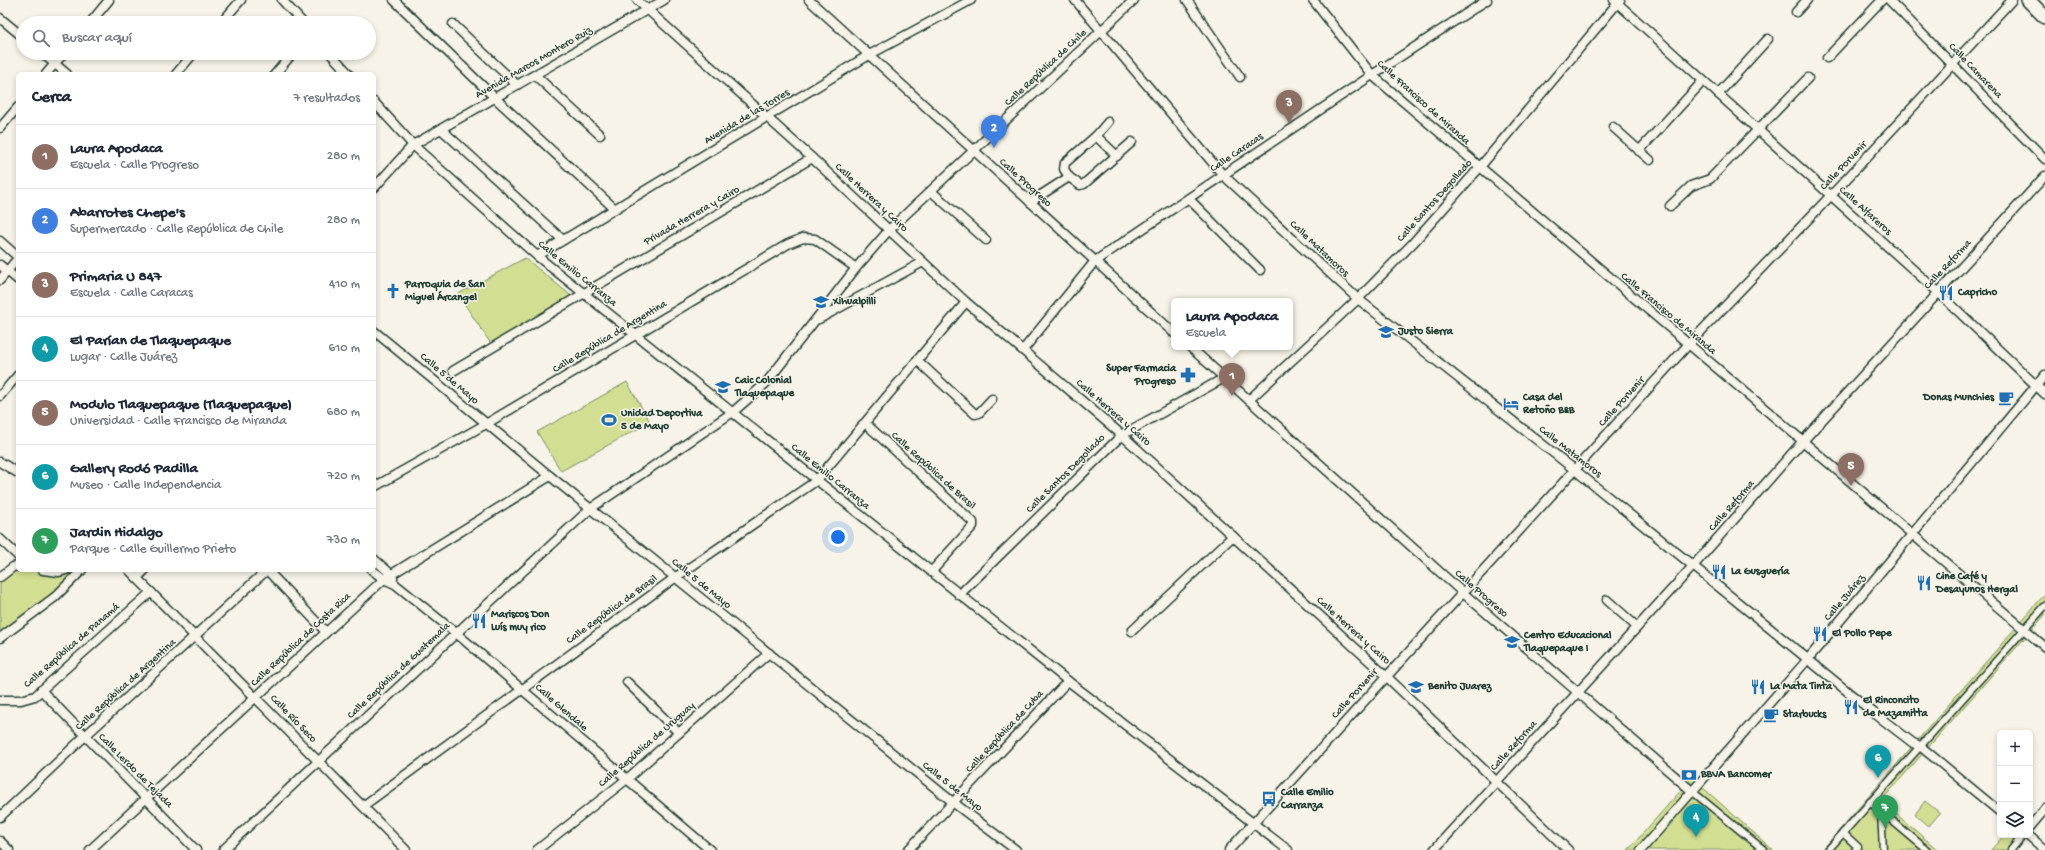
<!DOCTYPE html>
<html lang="es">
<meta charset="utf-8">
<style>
:root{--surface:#fff;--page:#f6f6f7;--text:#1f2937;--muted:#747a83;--line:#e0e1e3;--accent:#0f766e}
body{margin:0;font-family:"Gochi Hand",sans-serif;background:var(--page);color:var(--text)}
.controls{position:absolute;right:12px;bottom:12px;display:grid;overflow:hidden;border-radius:6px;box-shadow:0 2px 6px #0003}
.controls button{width:36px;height:36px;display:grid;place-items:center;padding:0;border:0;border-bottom:1px solid var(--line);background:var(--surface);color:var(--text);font:20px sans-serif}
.you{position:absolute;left:838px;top:537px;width:14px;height:14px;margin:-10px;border:3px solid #fff;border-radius:50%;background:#1a73e8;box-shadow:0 0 0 6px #1a73e833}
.badge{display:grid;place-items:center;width:26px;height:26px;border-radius:50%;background:var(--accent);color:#fff;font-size:13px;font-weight:700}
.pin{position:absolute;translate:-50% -33px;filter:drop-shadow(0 1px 2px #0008)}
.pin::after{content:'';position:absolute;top:21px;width:14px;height:12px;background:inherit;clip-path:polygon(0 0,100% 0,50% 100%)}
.popup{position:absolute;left:1171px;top:298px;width:122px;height:52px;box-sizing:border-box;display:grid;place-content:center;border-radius:6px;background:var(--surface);filter:drop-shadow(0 1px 3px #0005);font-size:13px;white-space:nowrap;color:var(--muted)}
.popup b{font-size:15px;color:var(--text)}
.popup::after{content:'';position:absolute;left:50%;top:100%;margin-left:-8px;border:8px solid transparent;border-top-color:var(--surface)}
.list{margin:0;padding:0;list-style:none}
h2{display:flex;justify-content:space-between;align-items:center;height:52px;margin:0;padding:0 16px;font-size:17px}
h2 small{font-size:13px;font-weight:400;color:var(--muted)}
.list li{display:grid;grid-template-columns:26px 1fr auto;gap:12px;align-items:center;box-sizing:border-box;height:64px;padding:0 16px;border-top:1px solid var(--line)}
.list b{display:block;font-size:15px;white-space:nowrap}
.list p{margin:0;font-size:13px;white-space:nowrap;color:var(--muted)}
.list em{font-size:13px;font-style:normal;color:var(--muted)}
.icon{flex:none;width:22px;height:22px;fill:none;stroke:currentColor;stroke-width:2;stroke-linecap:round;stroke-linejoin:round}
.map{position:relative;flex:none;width:2045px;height:850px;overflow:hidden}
.search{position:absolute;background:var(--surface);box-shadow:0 2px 6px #0003;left:16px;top:16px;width:360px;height:44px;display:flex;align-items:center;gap:10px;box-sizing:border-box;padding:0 14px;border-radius:22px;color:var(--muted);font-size:15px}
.panel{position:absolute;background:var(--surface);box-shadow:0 2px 6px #0003;left:16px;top:72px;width:360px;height:500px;border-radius:6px}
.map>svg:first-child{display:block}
.green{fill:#d2df92;stroke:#788e63}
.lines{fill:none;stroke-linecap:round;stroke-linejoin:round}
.pedestrian-casing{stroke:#1f3d34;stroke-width:9}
.minor-casing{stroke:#1f3d34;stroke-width:11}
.primary-casing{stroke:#1f3d34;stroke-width:16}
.pedestrian{stroke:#f7f3e8;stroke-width:6}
.minor{stroke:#f7f3e8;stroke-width:8}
.primary{stroke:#f7f3e8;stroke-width:13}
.labels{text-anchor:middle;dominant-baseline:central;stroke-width:3;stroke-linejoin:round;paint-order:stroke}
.street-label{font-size:11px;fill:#1f3d34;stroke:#f7f3e8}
.poi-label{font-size:11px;font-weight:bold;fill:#1f3d34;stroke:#f7f3e8;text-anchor:start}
</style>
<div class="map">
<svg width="2045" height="850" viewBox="0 0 2045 850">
<rect width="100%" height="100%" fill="#f7f3e8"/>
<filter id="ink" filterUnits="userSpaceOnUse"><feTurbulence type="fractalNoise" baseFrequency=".025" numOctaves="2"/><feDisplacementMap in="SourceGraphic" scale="8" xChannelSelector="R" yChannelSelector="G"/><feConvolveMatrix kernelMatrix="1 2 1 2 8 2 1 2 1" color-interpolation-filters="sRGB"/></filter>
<g filter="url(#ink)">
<!-- green -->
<g class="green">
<polygon points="525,258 574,298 493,347 458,294"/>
<polygon points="627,382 650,422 561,471 537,432"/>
<polygon points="13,567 18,570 80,570 55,597 0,638 0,577"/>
<polygon points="2045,594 2045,615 1881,801 1938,850 1822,850"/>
<polygon points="1692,778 1773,850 1628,850"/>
<polygon points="1925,801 1940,813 1929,826 1915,814"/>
<polygon points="2004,835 2022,835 2025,838 2015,850 1991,850"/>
</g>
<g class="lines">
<!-- pedestrian casing -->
<g class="pedestrian-casing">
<g id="pedestrian">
<polyline points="1693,792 1764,850"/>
<polyline points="1870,802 1927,850"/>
<polyline points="1881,811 1883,850"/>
<polyline points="1843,833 1858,847 1855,850"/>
<polyline points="1828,850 2045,606"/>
<polyline points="2011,850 2023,835"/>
</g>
</g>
<!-- minor casing -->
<g class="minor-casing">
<g id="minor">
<polyline points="282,0 303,23"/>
<polyline points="394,0 495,98 615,209"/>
<polyline points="637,0 812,158 966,302 1122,435 1386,676 1568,850"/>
<polyline points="809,0 1174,333"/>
<polyline points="1075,0 1223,175 1358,299 1575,470 1874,713 1913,743 1920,746 2000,812"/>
<polyline points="1187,0 1240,77"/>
<polyline points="1313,0 1372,75 2045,647"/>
<polyline points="1614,0 1938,292 2045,394"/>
<polyline points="1889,0 2045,159"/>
<polyline points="1796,12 1807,0"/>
<polyline points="0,18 23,37"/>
<polyline points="90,23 109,0"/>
<polyline points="221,23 241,0"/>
<polyline points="453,24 517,85"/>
<polyline points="42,53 67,74"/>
<polyline points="330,53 349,74"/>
<polyline points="1827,58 1882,0"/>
<polyline points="46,74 64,53"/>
<polyline points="176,74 194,53"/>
<polyline points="275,74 293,53"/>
<polyline points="535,75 600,135"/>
<polyline points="1718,94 1768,39"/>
<polyline points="374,102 413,145 537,256 1068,681 1288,850"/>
<polyline points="1108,122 1096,136 1065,163 1064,169 1069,177 1080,185 1084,184 1132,142"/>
<polyline points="1613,127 1650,160"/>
<polyline points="0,128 18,107"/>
<polyline points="441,129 563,240"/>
<polyline points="1096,136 1117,156"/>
<polyline points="1639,151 1703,81"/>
<polyline points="374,188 413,145 664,0"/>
<polyline points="931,191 986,240"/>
<polyline points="1189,199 1260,270"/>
<polyline points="1030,202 1069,177"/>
<polyline points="1670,206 1691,186 1710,179 1808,78"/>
<polyline points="0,241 18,257"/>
<polyline points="537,256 869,55 971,0"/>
<polyline points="0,265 18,280"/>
<polyline points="0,280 18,258"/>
<polyline points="819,319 923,262"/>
<polyline points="374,331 550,476 954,803 1016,850"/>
<polyline points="1190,347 1462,592 1693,792"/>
<polyline points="1023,350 1095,261 1372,75 1487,0"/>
<polyline points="917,360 975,414 979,413 992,399"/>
<polyline points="453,371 812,158"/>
<polyline points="0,396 18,375"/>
<polyline points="1249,400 1358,299 1413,243 1480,167 1620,0"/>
<polyline points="865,423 973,522 973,526 931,572"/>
<polyline points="0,462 18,473"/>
<polyline points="374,487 486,424 788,244 803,238 815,239 856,268"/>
<polyline points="0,539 18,556"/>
<polyline points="374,559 391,574 393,578"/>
<polyline points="43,570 59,572 66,570"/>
<polyline points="129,570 406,850"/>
<polyline points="267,570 326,632"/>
<polyline points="372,570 384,579 395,584 456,633 710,850"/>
<polyline points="0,577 13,567 18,566"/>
<polyline points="137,578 145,570"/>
<polyline points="959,595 1122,435 1224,378"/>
<polyline points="1607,600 1637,627"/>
<polyline points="1132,631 1233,536"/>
<polyline points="0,638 55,597 82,570"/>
<polyline points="627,682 679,733"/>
<polyline points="41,690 196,850"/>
<polyline points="0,700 21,700 35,696 151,592"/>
<polyline points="363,806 676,577 816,481 966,302"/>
<polyline points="0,817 85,736 267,570"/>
<polyline points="2030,827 2045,809"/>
<polyline points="2028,835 2045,850"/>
<polyline points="0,841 9,850"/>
<polyline points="90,850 384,579 550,476"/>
<polyline points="223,850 590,509 733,412 766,383 856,268 889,230 1134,0"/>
<polyline points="537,850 627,779 769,653"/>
<polyline points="908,850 1068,681"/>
<polyline points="1229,850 1688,345 1839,187 2012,0"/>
<polyline points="1434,850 1694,565 1802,442 2045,176"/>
<polyline points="1641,850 1808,659 2045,375"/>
</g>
</g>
<!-- primary casing -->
<g class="primary-casing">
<polyline id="primary" points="2028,0 2045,17"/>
</g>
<!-- pedestrian -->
<use href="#pedestrian" class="pedestrian"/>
<!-- minor -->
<use href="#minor" class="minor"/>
<!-- primary -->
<use href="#primary" class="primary"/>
</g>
</g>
<!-- icons -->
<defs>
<g id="church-bare" transform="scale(1.2)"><path d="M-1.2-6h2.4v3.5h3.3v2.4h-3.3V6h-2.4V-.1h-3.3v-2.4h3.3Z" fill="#1f6fb2" stroke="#f7f3e8" stroke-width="2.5" paint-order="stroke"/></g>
<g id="restaurant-bare" transform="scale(1.2)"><path d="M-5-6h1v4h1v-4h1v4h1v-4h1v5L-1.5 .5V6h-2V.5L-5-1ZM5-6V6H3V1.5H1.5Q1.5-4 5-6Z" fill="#1f6fb2" stroke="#f7f3e8" stroke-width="2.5" paint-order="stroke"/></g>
<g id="school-bare" transform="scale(1.2)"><path d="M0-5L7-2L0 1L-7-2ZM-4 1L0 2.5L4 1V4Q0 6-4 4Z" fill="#1f6fb2" stroke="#f7f3e8" stroke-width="2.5" paint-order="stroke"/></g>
<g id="pharmacy-bare" transform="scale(1.2)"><path d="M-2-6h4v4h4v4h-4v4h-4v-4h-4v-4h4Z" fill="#1f6fb2" stroke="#f7f3e8" stroke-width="2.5" paint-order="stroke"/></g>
<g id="cafe-bare" transform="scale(1.2)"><path d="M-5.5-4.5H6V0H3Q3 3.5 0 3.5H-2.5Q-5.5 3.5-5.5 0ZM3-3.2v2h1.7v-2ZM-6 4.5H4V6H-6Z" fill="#1f6fb2" stroke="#f7f3e8" stroke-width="2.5" paint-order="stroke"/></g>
<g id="hotel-bare" transform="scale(1.2)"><path d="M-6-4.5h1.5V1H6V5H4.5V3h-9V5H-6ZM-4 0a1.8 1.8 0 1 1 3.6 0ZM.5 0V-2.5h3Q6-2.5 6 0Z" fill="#1f6fb2" stroke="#f7f3e8" stroke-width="2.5" paint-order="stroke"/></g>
<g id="stadium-bare" transform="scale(1.2)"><path d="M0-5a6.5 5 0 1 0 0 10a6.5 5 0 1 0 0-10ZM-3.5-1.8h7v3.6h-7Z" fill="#1f6fb2" stroke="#f7f3e8" stroke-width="2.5" paint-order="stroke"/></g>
<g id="bank-bare" transform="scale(1.2)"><path d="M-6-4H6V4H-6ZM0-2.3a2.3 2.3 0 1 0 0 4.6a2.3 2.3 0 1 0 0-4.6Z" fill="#1f6fb2" stroke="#f7f3e8" stroke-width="2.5" paint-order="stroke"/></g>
<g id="bus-bare" transform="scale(1.2)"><path d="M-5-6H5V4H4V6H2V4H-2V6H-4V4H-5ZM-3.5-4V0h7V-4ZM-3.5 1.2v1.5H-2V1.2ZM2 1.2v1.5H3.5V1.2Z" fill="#1f6fb2" stroke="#f7f3e8" stroke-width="2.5" paint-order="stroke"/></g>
</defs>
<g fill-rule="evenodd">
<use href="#church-bare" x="393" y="291"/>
<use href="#restaurant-bare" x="1946" y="293"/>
<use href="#school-bare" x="821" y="302"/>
<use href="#school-bare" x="1386" y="332"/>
<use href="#pharmacy-bare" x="1188" y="375"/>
<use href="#school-bare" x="723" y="387"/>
<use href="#cafe-bare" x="2006" y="398"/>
<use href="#hotel-bare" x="1511" y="404"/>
<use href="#stadium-bare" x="609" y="420"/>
<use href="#restaurant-bare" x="1719" y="572"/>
<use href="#restaurant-bare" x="1924" y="583"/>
<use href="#restaurant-bare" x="479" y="621"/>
<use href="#restaurant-bare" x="1820" y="634"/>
<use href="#school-bare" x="1512" y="642"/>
<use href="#school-bare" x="1416" y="687"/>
<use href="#restaurant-bare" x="1758" y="687"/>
<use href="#restaurant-bare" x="1851" y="707"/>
<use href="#cafe-bare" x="1771" y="715"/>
<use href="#bank-bare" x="1689" y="775"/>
<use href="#bus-bare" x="1269" y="799"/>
</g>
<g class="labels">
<!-- street labels -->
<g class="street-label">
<text transform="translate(534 63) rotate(-30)">Avenida Marcos Montero Ruiz</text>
<text transform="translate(1046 68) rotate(-43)">Calle República de Chile</text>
<text transform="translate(1975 71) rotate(46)">Calle Camarena</text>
<text transform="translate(1423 103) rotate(42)">Calle Francisco de Miranda</text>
<text transform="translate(747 117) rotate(-31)">Avenida de las Torres</text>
<text transform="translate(1237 153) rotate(-34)">Calle Caracas</text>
<text transform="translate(1844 166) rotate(-47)">Calle Porvenir</text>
<text transform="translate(1025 183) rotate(42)">Calle Progreso</text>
<text transform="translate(871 198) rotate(43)">Calle Herrera y Cairo</text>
<text transform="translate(1435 201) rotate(-48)">Calle Santos Degollado</text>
<text transform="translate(1865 211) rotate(42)">Calle Alfareros</text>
<text transform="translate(692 216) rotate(-30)">Privada Herrera y Cairo</text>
<text transform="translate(1319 249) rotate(43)">Calle Matamoros</text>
<text transform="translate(1948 265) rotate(-47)">Calle Reforma</text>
<text transform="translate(577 274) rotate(39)">Calle Emilio Carranza</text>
<text transform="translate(1668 314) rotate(40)">Calle Francisco de Miranda</text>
<text transform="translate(610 337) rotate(-31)">Calle República de Argentina</text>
<text transform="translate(449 379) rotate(40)">Calle 5 de Mayo</text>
<text transform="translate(1622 402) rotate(-48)">Calle Porvenir</text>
<text transform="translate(1113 413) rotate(41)">Calle Herrera y Cairo</text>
<text transform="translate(1570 452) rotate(38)">Calle Matamoros</text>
<text transform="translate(933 471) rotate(42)">Calle República de Brasil</text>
<text transform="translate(1066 474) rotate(-45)">Calle Santos Degollado</text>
<text transform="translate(830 477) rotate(39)">Calle Emilio Carranza</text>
<text transform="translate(1732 506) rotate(-49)">Calle Reforma</text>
<text transform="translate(701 584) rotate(39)">Calle 5 de Mayo</text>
<text transform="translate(1481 594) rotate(41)">Calle Progreso</text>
<text transform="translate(1845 598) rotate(-50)">Calle Juárez</text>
<text transform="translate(612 610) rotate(-36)">Calle República de Brasil</text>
<text transform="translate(1353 631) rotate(42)">Calle Herrera y Cairo</text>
<text transform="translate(301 640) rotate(-43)">Calle República de Costa Rica</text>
<text transform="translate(72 646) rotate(-41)">Calle República de Panamá</text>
<text transform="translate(399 671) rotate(-43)">Calle República de Guatemala</text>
<text transform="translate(126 685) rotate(-42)">Calle República de Argentina</text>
<text transform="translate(1355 694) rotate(-48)">Calle Porvenir</text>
<text transform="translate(561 708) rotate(41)">Calle Glendale</text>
<text transform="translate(293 719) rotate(46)">Calle Río Seco</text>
<text transform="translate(1005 732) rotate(-47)">Calle República de Cuba</text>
<text transform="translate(647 745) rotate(-41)">Calle República de Uruguay</text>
<text transform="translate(1514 746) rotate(-48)">Calle Reforma</text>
<text transform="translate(135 771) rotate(45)">Calle Lerdo de Tejada</text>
<text transform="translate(952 787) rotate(38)">Calle 5 de Mayo</text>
</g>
<!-- poi labels -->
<g class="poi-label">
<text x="405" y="285">Parroquia de San<tspan x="405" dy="13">Miguel Árcangel</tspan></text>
<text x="1958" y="293">Capricho</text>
<text x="833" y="302">Xihualpilli</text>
<text x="1398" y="332">Justo Sierra</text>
<text x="1176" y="369" text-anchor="end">Super Farmacia<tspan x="1176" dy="13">Progreso</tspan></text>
<text x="735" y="381">Caic Colonial<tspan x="735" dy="13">Tlaquepaque</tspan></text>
<text x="1523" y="398">Casa del<tspan x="1523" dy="13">Retoño B&amp;B</tspan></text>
<text x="1994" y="398" text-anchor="end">Donas Munchies</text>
<text x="621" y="414">Unidad Deportiva<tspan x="621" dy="13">5 de Mayo</tspan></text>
<text x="1731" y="572">La Gusguería</text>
<text x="1936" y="577">Cine Café y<tspan x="1936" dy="13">Desayunos Hergal</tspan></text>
<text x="491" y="615">Mariscos Don<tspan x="491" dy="13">Luís muy rico</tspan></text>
<text x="1832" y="634">El Pollo Pepe</text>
<text x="1524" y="636">Centro Educacional<tspan x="1524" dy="13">Tlaquepaque I</tspan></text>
<text x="1428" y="687">Benito Juarez</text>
<text x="1770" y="687">La Mata Tinta</text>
<text x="1863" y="701">El Rinconcito<tspan x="1863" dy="13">de Mazamitta</tspan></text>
<text x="1783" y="715">Starbucks</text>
<text x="1701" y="775">BBVA Bancomer</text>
<text x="1281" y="793">Calle Emilio<tspan x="1281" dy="13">Carranza</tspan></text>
</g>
</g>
</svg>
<div class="controls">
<button>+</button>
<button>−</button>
<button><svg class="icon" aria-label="layers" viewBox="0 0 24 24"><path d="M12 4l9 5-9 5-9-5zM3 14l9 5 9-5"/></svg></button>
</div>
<div class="you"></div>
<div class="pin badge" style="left:1232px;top:396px;background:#8d6e63">1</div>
<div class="popup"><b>Laura Apodaca</b>Escuela</div>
<div class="pin badge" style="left:994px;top:148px;background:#3f7fe0">2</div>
<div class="pin badge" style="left:1289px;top:123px;background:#8d6e63">3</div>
<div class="pin badge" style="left:1696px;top:837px;background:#0f9aa8">4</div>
<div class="pin badge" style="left:1851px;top:486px;background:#8d6e63">5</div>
<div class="pin badge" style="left:1878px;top:778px;background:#0f9aa8">6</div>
<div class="pin badge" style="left:1885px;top:828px;background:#2e9e5b">7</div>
<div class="search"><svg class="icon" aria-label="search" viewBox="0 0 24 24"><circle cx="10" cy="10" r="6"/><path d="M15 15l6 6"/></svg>Buscar aquí</div>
<section class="panel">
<h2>Cerca<small>7 resultados</small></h2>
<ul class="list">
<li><span class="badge" style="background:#8d6e63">1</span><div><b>Laura Apodaca</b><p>Escuela · Calle Progreso</p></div><em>280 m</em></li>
<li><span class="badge" style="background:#3f7fe0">2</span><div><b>Abarrotes Chepe's</b><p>Supermercado · Calle República de Chile</p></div><em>280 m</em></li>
<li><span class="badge" style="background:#8d6e63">3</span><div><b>Primaria U 847</b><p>Escuela · Calle Caracas</p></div><em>410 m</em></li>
<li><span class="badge" style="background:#0f9aa8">4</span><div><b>El Parían de Tlaquepaque</b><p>Lugar · Calle Juárez</p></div><em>610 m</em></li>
<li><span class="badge" style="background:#8d6e63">5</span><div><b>Modulo Tlaquepaque (Tlaquepaque)</b><p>Universidad · Calle Francisco de Miranda</p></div><em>680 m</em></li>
<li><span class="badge" style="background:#0f9aa8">6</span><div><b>Gallery Rodó Padilla</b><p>Museo · Calle Independencia</p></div><em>720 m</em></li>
<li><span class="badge" style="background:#2e9e5b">7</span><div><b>Jardin Hidalgo</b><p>Parque · Calle Guillermo Prieto</p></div><em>730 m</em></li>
</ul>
</section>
</div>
